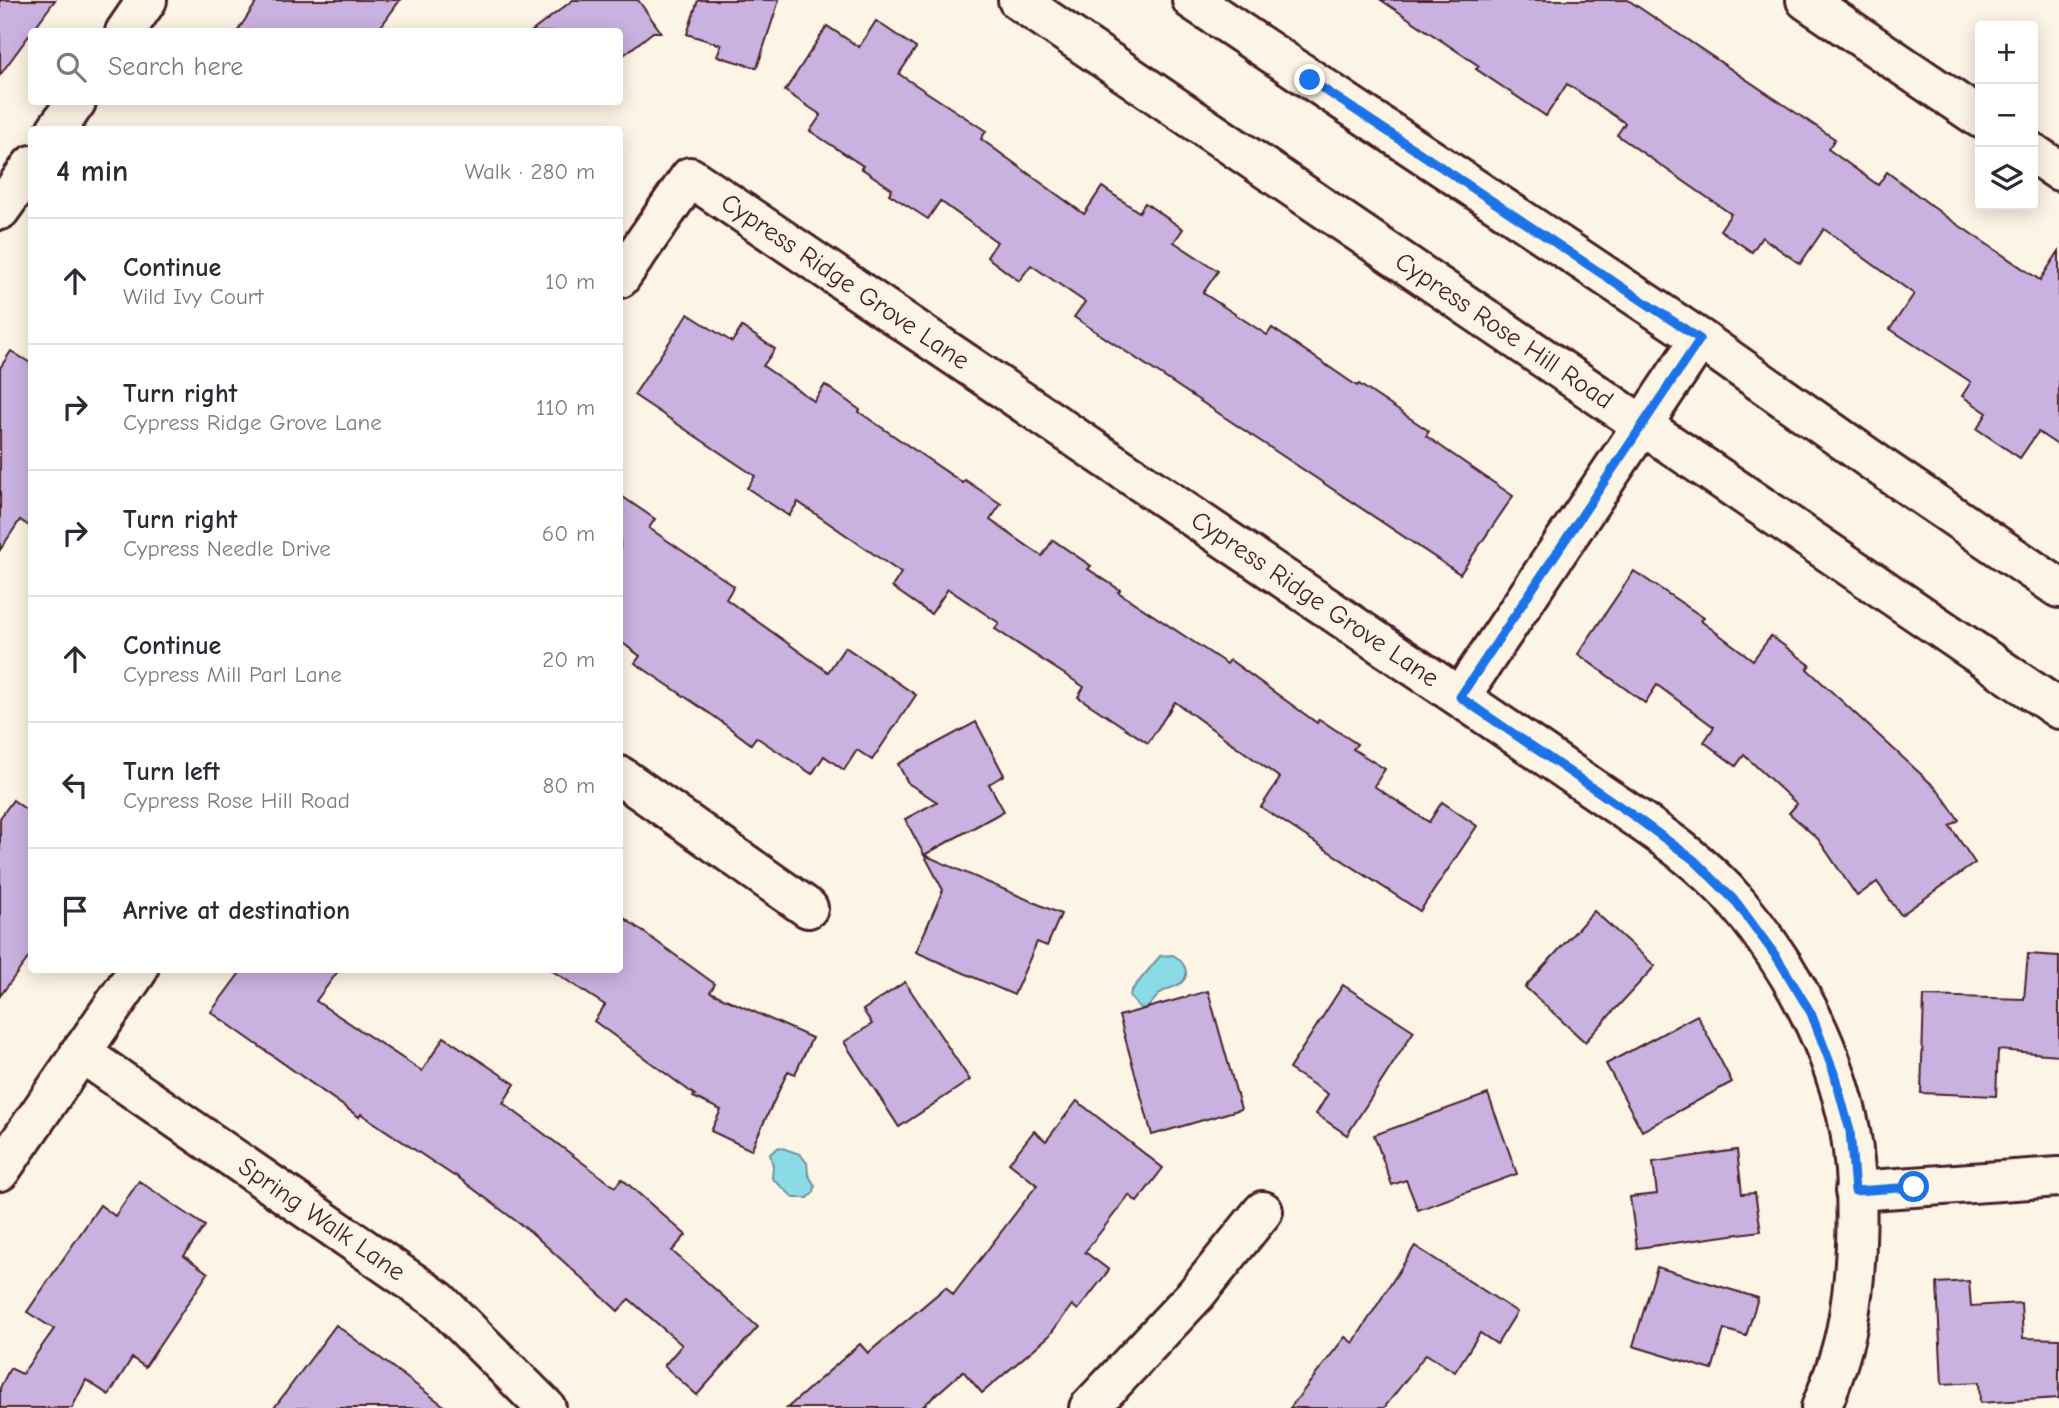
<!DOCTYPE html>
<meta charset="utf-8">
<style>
:root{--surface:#fff;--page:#f2f2f3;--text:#2b2b33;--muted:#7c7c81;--line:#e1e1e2}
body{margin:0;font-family:"Comic Neue",sans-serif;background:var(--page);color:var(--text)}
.controls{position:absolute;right:21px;top:21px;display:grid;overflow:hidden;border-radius:7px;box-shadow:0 4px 18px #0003}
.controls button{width:63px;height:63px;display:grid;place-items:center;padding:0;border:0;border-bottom:2px solid var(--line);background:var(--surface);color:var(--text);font:35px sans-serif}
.stop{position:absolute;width:21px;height:21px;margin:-16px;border:5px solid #1a73e8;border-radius:50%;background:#fff}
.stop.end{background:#1a73e8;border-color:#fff;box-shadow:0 2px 7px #0008}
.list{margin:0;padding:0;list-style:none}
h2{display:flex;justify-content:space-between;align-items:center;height:91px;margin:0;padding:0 28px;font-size:30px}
h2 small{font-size:23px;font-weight:400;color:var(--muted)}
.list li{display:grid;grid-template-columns:46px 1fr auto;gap:21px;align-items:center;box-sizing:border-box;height:126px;padding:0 28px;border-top:2px solid var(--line)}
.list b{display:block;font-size:26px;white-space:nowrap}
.list p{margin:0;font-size:23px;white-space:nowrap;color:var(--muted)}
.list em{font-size:23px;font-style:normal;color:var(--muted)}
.icon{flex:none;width:38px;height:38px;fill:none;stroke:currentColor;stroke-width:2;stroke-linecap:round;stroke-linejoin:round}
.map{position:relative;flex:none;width:2059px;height:1408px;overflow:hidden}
.search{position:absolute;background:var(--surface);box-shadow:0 4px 18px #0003;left:28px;top:28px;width:595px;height:77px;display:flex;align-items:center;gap:18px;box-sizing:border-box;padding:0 24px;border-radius:7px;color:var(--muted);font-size:26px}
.panel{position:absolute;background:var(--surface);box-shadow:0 4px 18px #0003;left:28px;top:126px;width:595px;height:847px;border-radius:7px}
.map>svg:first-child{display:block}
.water{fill:#8bdbe7;stroke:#71909c;stroke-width:2}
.building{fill:#cab2e0;stroke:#4a1f2b;stroke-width:2}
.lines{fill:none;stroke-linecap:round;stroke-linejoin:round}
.minor-casing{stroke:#4a1f2b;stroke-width:44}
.major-casing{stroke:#4a1f2b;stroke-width:44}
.minor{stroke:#fcf5e5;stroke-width:38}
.major{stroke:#fcf5e5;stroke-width:38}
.route{stroke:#1a73e8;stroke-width:9}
.labels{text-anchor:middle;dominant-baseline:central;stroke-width:5;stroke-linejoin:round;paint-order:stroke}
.street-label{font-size:26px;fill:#4a1f2b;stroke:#fcf5e5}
</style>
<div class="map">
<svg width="2059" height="1408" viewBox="0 0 2059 1408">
<rect width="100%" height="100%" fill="#fcf5e5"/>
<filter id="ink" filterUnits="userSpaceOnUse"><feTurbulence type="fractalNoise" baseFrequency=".0143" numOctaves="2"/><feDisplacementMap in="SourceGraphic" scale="14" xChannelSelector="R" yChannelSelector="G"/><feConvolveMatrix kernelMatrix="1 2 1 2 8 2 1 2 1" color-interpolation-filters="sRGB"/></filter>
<g filter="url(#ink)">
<!-- water -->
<g class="water">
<path d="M1173,955C1182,960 1192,973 1182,982C1177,987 1168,988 1162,992C1156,996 1152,1004 1146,1009L1139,1007L1130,997L1131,991L1160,956Z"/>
<polygon points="779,1147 800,1154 807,1163 808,1174 815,1186 814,1192 808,1198 794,1198 772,1178 773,1166 770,1154"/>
</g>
<!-- building -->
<g class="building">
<polygon points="0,0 55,0 0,75"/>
<polygon points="258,0 400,0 377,32 237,32"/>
<polygon points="573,0 638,0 661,32 653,32 620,58 620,32 531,32"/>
<polygon points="698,0 779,0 757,68 717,56 721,45 687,34"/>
<polygon points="1381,0 1628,0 1835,139 1828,149 1878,185 1887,172 1945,216 2040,280 2059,251 2059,446 2038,432 2020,458 1977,429 1987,413 1962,396 1971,382 1890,329 1914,294 1824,229 1800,264 1762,237 1752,252 1720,230 1731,214 1617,135 1625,123 1567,84 1546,116 1476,69 1479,66"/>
<polygon points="876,21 916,48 899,74 986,131 981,139 1084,214 1102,187 1139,212 1145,203 1183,229 1174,242 1218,271 1203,293 1267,335 1272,328 1357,386 1359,384 1429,431 1426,436 1513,496 1460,574 1074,317 1085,302 1031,265 1019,281 987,257 997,242 940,201 928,219 889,194 892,189 861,168 863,166 810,131 821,115 785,91 827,26 859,47"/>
<polygon points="688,314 732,342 742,327 775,349 763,366 814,401 825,385 860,410 859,412 963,483 965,480 1001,504 990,520 1042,556 1053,540 1091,566 1088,569 1120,590 1118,592 1227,664 1230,660 1317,723 1319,719 1357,744 1353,749 1385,769 1374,786 1429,822 1442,802 1477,826 1420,911 1261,807 1280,778 1175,702 1148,743 1078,697 1084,687 995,629 999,623 948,589 931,614 892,587 901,573 798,502 789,516 747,488 755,476 634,395"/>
<polygon points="11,351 32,364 32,528 20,520 0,550 0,368"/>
<polygon points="620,495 655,519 649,528 734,586 726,599 828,672 845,647 916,695 872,760 857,750 844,770 824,756 812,774 756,737 751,744 715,717 635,663 640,656 620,641"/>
<polygon points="1634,571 1704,618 1701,621 1753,660 1771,636 1810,665 1807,669 1938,790 1959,820 1950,826 1975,863 1901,915 1877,882 1857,896 1818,839 1789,813 1797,804 1744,755 1736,766 1704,742 1714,727 1657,685 1645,703 1578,654"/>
<polygon points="976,722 1004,775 989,784 1004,811 924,855 1061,914 1047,946 1037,942 1014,995 916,952 943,890 905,819 937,802 908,783 898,764"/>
<polygon points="13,800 32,814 32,953 0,996 0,818"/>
<polygon points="1594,911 1655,966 1585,1042 1525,987"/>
<polygon points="620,915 715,984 710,992 812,1038 795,1074 788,1071 751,1150 711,1131 721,1110 693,1097 695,1095 594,1021 605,1005 551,970 620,970"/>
<polygon points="2028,954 2059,956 2059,1055 1998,1050 1996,1096 1921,1093 1924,996 2024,999"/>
<polygon points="242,970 339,970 316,1001 422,1071 444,1037 515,1084 503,1103 615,1187 622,1179 686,1235 672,1251 758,1327 697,1395 664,1366 682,1345 629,1299 618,1311 532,1233 455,1175 454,1176 361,1114 359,1117 211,1012"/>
<polygon points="905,982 970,1080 899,1127 844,1042 872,1024 863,1010"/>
<polygon points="1343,985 1414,1031 1347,1135 1316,1114 1328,1094 1289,1069"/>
<polygon points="1208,991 1241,1109 1152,1135 1119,1016"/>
<polygon points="1697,1015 1732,1082 1642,1131 1606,1064"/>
<polygon points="1488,1094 1517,1174 1418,1210 1406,1180 1392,1185 1374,1135"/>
<polygon points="1077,1101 1163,1168 1137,1202 1129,1195 1085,1252 1109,1270 1078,1310 1072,1305 1049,1336 982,1393 963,1371 921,1408 787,1408 860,1344 868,1353 946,1287 953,1295 1037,1185 1009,1163 1034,1131 1046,1141"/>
<polygon points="1737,1150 1742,1194 1755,1193 1761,1231 1637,1248 1630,1197 1657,1194 1653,1162"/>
<polygon points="139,1181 205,1226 184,1256 208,1273 145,1367 132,1358 109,1395 86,1380 72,1408 0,1408 0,1388 10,1368 22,1374 54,1329 27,1312 100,1205 115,1216"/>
<polygon points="1415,1246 1517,1312 1497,1344 1480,1333 1455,1372 1426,1354 1384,1408 1290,1408 1345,1337 1353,1343"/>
<polygon points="1657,1267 1758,1298 1746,1336 1724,1329 1712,1370 1633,1346"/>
<polygon points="1969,1281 1971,1306 2021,1303 2023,1338 2059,1339 2059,1398 1980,1403 1979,1382 1942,1384 1937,1283"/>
<polygon points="336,1325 447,1408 274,1408"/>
</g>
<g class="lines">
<!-- minor casing -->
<g class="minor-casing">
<g id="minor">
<polyline points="1806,0 1980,118"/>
<polyline points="125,32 147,0"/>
<polyline points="56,130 76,102"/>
<polyline points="2033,153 2059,171"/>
<polyline points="0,210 32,165"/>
<path id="s1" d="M620,278L690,177C927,337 1164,497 1400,657C1463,699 1526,742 1588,785C1640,821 1697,855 1738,904C1792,968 1834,1048 1850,1130C1860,1186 1858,1266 1848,1321C1843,1351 1832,1381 1821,1408"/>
<polyline points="1460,697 1700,339"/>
<polyline points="620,776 808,908"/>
<path id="s2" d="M80,1052L438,1300L546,1408"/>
<polyline points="0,1171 138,970"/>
<polyline points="1855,1191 2059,1177"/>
<polyline points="1089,1408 1196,1294 1263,1211"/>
</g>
</g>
<!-- major casing -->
<g class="major-casing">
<g id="major">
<path id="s3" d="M1018,0L2059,709"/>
<polyline points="1192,0 1700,339 1887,471 2059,588"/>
</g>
</g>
<!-- minor -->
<use href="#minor" class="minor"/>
<!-- major -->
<use href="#major" class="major"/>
</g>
</g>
<g class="lines" filter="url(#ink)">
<!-- route -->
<polyline class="route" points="1310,80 1700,339 1460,697 1634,816 1694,860 1737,903 1778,959 1811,1013 1834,1073 1850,1131 1855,1191 1914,1187"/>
</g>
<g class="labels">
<!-- street labels -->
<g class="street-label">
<text stroke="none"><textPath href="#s1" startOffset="310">Cypress Ridge Grove Lane</textPath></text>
<text stroke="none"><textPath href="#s3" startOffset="588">Cypress Rose Hill Road</textPath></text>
<text stroke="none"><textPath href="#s1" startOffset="877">Cypress Ridge Grove Lane</textPath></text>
<text stroke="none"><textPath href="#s2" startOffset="294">Spring Walk Lane</textPath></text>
</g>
</g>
</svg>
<div class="controls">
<button>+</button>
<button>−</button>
<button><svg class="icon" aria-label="layers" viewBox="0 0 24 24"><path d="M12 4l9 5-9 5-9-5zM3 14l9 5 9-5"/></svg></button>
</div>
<div class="stop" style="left:1914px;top:1187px"></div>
<div class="stop end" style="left:1310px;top:80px"></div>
<div class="search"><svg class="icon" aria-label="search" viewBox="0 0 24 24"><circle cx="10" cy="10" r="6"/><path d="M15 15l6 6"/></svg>Search here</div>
<section class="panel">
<h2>4 min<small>Walk · 280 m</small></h2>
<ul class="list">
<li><svg class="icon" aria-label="ahead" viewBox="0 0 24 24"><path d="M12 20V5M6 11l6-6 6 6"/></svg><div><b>Continue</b><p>Wild Ivy Court</p></div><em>10 m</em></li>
<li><svg class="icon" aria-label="right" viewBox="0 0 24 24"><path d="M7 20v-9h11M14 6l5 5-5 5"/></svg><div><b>Turn right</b><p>Cypress Ridge Grove Lane</p></div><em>110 m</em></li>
<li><svg class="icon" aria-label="right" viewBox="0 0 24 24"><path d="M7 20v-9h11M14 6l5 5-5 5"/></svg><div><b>Turn right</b><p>Cypress Needle Drive</p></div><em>60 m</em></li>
<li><svg class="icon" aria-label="ahead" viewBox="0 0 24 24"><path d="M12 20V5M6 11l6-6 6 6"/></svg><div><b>Continue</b><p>Cypress Mill Parl Lane</p></div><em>20 m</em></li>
<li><svg class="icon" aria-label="left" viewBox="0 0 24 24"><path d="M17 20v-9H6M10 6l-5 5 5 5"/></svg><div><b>Turn left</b><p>Cypress Rose Hill Road</p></div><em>80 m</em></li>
<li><svg class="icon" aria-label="arrive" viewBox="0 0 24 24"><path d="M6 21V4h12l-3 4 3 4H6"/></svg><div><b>Arrive at destination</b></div></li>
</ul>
</section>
</div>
